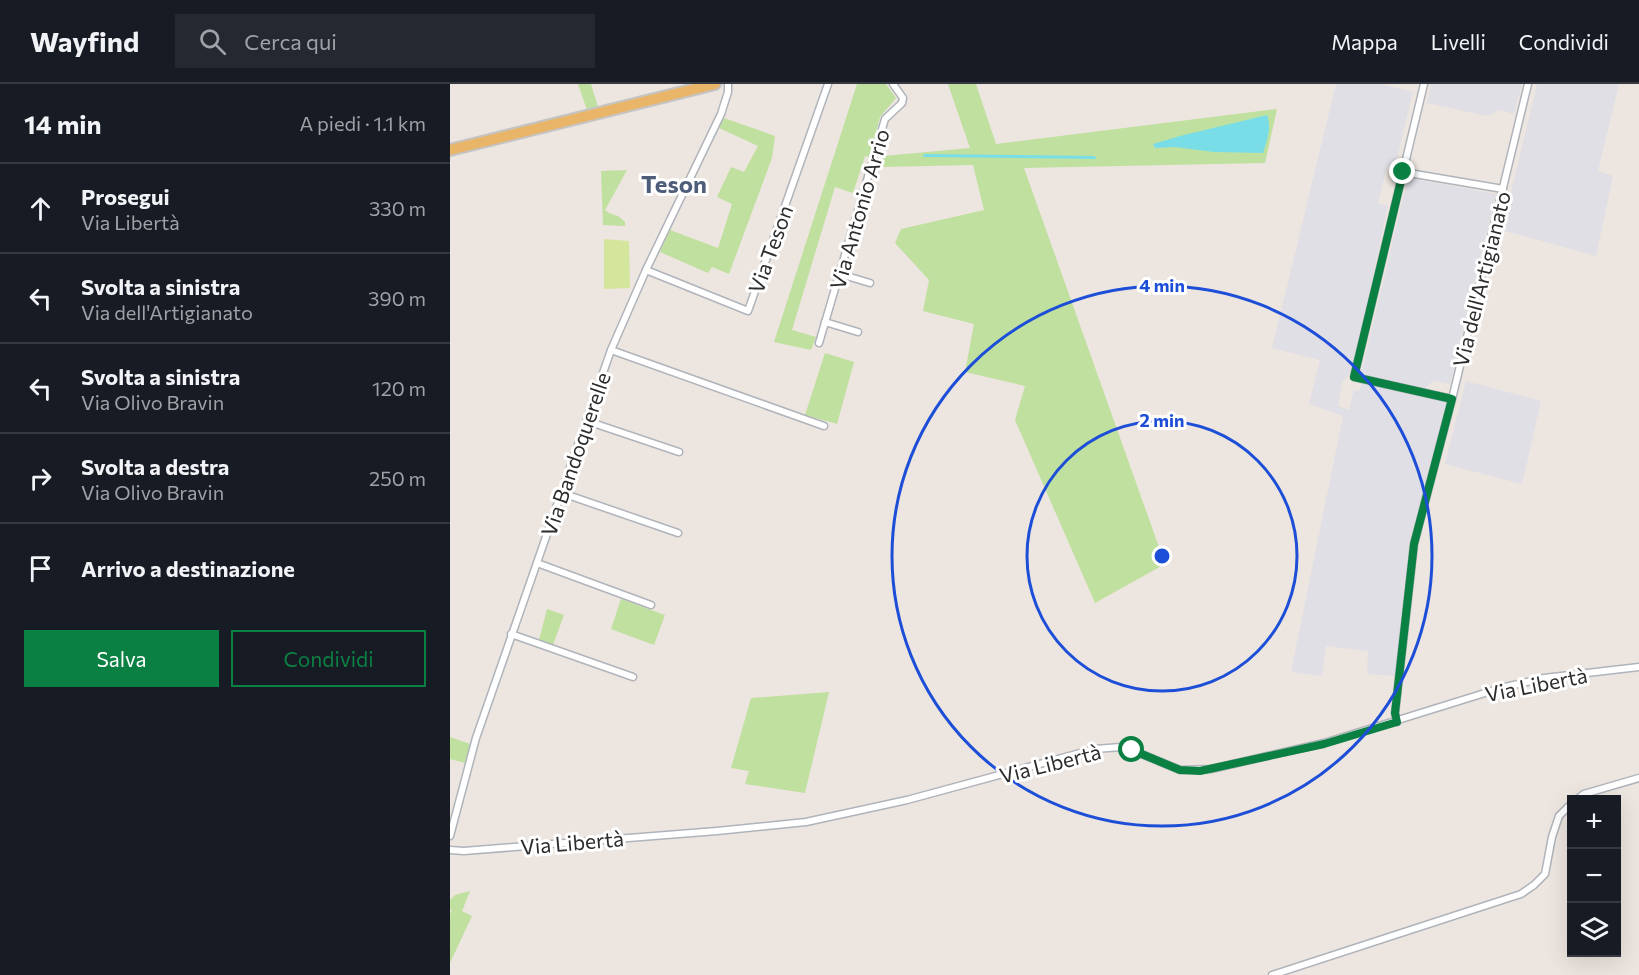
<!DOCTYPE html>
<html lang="it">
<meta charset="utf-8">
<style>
:root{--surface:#171b24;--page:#242831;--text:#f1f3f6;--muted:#9ea1a6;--line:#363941;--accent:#0b8043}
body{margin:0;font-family:Commissioner,sans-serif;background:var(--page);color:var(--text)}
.controls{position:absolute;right:18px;bottom:18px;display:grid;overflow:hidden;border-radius:0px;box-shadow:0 6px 24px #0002}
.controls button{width:54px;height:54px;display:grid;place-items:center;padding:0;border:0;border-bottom:2px solid var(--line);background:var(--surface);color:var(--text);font:30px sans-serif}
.stop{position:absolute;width:18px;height:18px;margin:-14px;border:4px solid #0b8043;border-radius:50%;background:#fff}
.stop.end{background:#0b8043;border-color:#fff;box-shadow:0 2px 6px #0008}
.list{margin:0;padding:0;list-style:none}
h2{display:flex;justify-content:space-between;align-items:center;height:78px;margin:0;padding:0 24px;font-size:26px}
h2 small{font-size:20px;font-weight:400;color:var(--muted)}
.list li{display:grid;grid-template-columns:39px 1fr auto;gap:18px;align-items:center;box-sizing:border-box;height:90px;padding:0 24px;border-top:2px solid var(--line)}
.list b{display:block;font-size:22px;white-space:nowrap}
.list p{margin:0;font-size:20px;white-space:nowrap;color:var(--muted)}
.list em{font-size:20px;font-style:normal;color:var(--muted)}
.actions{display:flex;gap:12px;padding:18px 24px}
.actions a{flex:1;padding:14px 0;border:2px solid var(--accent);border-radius:0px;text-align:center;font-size:21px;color:var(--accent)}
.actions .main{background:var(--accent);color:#fff}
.icon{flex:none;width:33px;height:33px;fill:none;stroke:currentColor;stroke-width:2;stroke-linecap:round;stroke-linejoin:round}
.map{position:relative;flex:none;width:1189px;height:891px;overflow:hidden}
header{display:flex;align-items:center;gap:36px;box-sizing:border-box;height:84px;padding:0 30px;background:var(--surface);border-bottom:2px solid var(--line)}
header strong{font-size:28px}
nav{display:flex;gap:33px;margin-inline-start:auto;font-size:21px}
.search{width:420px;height:54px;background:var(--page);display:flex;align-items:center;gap:15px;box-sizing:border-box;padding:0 21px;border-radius:0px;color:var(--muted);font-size:22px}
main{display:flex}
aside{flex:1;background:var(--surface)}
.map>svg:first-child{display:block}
.industrial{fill:#e0dfe6}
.green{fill:#c0e09f}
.pitch{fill:#d3e69c}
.water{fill:#79dde8}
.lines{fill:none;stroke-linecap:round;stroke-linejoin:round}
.street-casing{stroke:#afb4bb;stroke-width:9}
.primary-casing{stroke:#c4c4c4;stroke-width:14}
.street{stroke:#fff;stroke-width:6}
.primary{stroke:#e9b568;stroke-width:10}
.route{stroke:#0b8043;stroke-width:8}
.ring{fill:none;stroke:#1d4ed8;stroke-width:3}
.labels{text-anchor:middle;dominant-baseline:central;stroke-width:6;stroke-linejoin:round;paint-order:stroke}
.street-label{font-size:21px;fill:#2c2c2c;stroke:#fff}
.quarter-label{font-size:24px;font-weight:bold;fill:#4e5e7a;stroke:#fff}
.centre{fill:#1d4ed8;stroke:#fff;stroke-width:3}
.ring-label{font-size:18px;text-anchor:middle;font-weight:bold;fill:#1d4ed8;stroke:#fff;stroke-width:6;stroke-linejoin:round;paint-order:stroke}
</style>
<header>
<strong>Wayfind</strong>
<div class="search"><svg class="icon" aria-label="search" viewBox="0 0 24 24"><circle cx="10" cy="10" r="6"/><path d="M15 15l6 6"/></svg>Cerca qui</div>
<nav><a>Mappa</a><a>Livelli</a><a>Condividi</a></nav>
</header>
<main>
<aside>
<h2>14 min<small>A piedi · 1.1 km</small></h2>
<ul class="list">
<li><svg class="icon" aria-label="ahead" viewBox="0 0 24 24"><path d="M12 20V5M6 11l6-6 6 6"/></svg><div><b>Prosegui</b><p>Via Libertà</p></div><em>330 m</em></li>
<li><svg class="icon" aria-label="left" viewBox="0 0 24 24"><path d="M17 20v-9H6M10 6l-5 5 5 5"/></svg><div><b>Svolta a sinistra</b><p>Via dell'Artigianato</p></div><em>390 m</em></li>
<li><svg class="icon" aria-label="left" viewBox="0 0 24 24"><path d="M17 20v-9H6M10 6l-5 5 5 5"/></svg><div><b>Svolta a sinistra</b><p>Via Olivo Bravin</p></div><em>120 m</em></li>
<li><svg class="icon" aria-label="right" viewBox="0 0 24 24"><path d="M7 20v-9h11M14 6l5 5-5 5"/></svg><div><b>Svolta a destra</b><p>Via Olivo Bravin</p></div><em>250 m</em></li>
<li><svg class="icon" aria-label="arrive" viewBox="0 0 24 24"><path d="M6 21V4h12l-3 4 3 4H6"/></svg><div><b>Arrivo a destinazione</b></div></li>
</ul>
<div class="actions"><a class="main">Salva</a><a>Condividi</a></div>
</aside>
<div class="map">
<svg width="1189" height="891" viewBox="0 0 1189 891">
<rect width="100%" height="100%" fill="#ede5df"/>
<!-- industrial -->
<g class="industrial">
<polygon points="886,0 931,0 963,8 947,74 936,86 928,119 938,122 902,288 892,298 888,322 899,326 904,306 909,307 912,298 997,316 959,461 945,592 917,590 918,567 876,562 872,592 841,588 893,332 859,320 870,276 822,264"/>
<polygon points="981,0 1072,0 1064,30 1049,26 1038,32 977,19"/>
<polygon points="1087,0 1169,0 1148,87 1163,92 1146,172 1052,146"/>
<polygon points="958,94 1046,110 1000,300 983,297 975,304 911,290"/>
<polygon points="1016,297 1091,317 1072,400 995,380"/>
</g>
<!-- green -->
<g class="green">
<polygon points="128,0 141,0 148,23 137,26"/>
<polygon points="407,0 436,0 446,14 430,33 419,73 415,72 403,109 385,103 342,246 366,253 361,266 324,258"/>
<polygon points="498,0 526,0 546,60 827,25 815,79 574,84 715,480 645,519 565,336 575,302 515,288 524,240 473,227 479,196 445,159 451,145 534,126 523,81 431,83 434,72 520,64"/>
<polygon points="274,34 325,52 322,74 279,190 262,183 258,189 210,168 220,146 268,164 282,120 267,113 281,83 294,88 308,62 269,44"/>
<polygon points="177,86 155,126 159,129 168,132 175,138 175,142 153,141 151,87"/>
<polygon points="375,269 404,278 387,340 355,331"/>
<polygon points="171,515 215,531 204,561 161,545"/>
<polygon points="97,525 114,531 103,561 89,556"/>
<polygon points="379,608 355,709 295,700 299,687 281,684 301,614"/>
<polygon points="0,653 20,660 15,679 0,675"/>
<polygon points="20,807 12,827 22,832 0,879 0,830 2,826 0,825 0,816 5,811"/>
</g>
<!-- pitch -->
<polygon class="pitch" points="154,155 179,157 180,204 154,205"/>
<!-- water -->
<g class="water">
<path d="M817,31C822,43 817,57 813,69L764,68L725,63L705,64L703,60L730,52Z"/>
<polygon points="474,70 645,72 646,75 473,73"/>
</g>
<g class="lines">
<!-- street casing -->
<g class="street-casing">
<g id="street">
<polyline points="974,0 904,293 1002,315"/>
<polyline points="953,88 1053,105"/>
<polyline points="196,186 298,227 378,0"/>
<polyline points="390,190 420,199"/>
<polyline points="375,238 408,248"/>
<polyline points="369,259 435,35 452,19 453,14 443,0"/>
<polyline points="161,266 374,342"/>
<polyline points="137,337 229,368"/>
<polyline points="112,409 228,449"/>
<polyline points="87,479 201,521"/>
<polyline points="61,550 183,593"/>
<polyline points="947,638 945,629 964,460 1002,315 1078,0"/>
<polyline points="1126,716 1134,710 1189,694"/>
<polyline points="0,752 26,654 161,266 196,186 271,30 278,8 278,0"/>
<polyline points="0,766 14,767 267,747 356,738 457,716 645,665 671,663 682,666 730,686 761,685 874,659 1051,604 1094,594 1189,583"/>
<polyline points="822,891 1071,810 1084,801 1095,790 1102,753 1109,732 1122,719"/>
</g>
</g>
<!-- primary casing -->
<g class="primary-casing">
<polyline id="primary" points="0,66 265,0"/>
</g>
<!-- street -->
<use href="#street" class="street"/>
<!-- primary -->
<use href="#primary" class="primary"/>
</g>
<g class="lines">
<!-- route -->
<polyline class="route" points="682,666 730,686 750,687 874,660 947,638 945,629 964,460 1002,315 904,293 953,88"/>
</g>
<!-- distance rings -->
<g class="ring">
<circle cx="712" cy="472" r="135"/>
<circle cx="712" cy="472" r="270"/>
</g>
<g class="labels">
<!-- street labels -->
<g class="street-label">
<text transform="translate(409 125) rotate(-74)">Via Antonio Arrio</text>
<text transform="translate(320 165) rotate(-70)">Via Teson</text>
<text transform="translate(1031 195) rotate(-76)">Via dell'Artigianato</text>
<text transform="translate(125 370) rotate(-71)">Via Bandoquerelle</text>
<text transform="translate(1086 600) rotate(-11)">Via Libertà</text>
<text transform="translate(600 679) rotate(-14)">Via Libertà</text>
<text transform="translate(122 758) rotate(-5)">Via Libertà</text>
</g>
<!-- quarter labels -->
<g class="quarter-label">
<text x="224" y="99">Teson</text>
</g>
</g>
<circle cx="712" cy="472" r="9" class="centre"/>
<g class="ring-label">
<text x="712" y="208">4 min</text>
<text x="712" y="343">2 min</text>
</g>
</svg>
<div class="controls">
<button>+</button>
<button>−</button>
<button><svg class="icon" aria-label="layers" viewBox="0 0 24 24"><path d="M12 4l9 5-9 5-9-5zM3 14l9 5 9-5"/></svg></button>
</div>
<div class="stop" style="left:682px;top:666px"></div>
<div class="stop end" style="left:953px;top:88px"></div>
</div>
</main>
